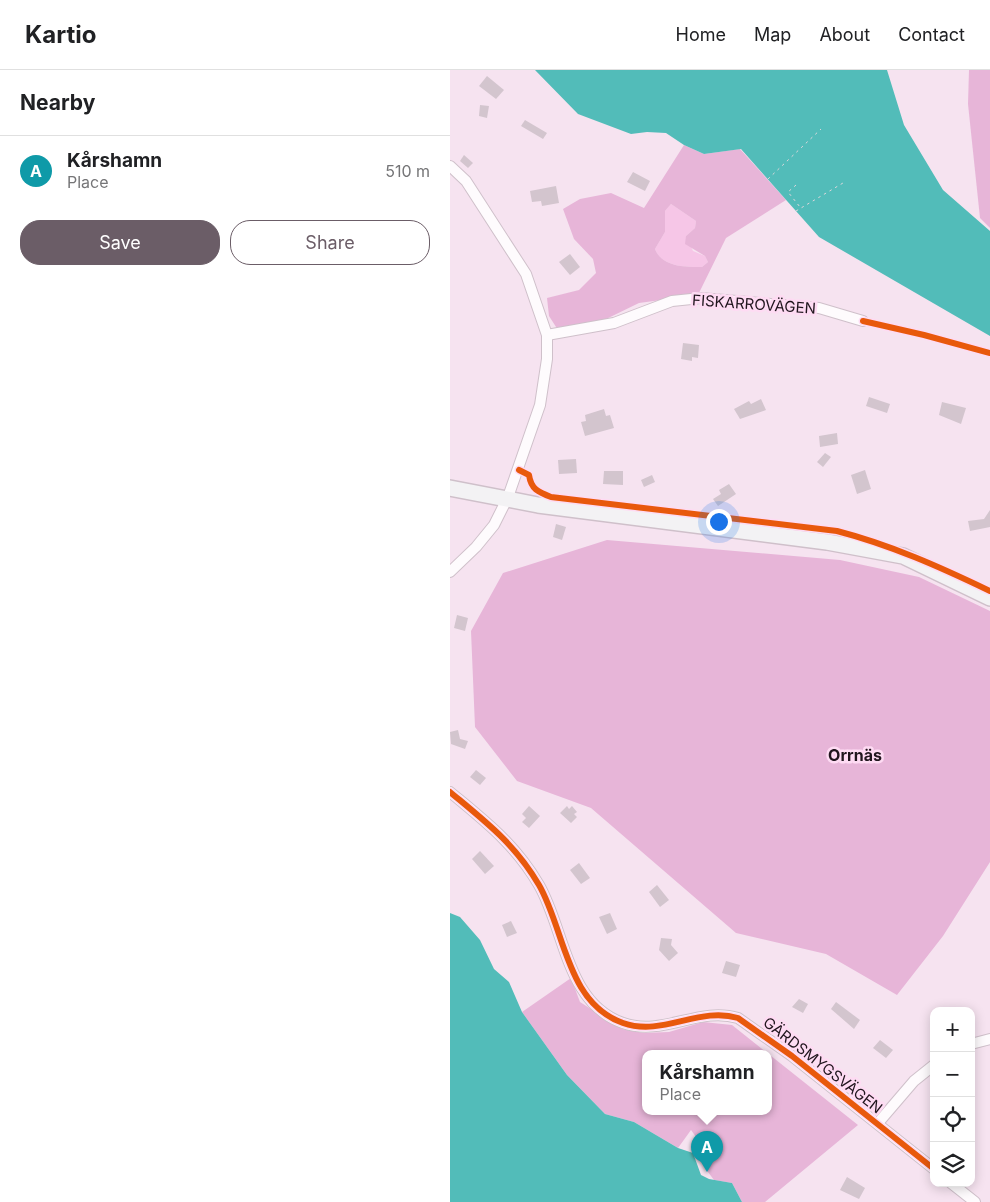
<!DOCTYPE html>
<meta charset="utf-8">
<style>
:root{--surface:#fff;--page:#f2f2f2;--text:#202124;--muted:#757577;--line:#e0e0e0;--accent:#6b5d67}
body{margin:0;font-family:Inter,sans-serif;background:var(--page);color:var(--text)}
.controls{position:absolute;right:15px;bottom:15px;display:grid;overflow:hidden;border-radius:10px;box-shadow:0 2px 12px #0003}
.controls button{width:45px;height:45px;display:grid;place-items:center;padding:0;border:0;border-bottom:1px solid var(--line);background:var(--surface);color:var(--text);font:25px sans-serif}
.you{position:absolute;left:268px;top:451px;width:18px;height:18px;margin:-12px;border:4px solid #fff;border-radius:50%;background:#1a73e8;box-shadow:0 0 0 8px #1a73e833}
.badge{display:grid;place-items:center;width:32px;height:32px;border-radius:50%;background:var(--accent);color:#fff;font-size:16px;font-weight:700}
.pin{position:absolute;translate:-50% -41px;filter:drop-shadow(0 1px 2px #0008)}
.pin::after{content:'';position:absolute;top:26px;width:18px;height:15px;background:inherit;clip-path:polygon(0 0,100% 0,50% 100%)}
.popup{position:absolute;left:192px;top:980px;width:130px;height:65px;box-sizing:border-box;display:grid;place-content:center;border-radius:10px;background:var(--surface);filter:drop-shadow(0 1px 4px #0005);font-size:16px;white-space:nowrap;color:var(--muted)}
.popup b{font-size:19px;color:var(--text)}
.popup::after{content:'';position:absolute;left:50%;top:100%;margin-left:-10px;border:10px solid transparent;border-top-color:var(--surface)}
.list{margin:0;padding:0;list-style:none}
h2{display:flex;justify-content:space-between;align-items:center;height:65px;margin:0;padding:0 20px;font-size:21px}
h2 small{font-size:16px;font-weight:400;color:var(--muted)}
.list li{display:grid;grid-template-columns:32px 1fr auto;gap:15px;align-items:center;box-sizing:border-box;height:70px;padding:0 20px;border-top:1px solid var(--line)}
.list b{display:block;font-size:19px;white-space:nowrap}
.list p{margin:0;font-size:16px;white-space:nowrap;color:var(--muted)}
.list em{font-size:16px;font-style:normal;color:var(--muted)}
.actions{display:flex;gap:10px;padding:15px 20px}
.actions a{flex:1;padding:11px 0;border:1px solid var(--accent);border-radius:20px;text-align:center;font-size:18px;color:var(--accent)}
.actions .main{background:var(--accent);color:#fff}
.icon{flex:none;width:28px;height:28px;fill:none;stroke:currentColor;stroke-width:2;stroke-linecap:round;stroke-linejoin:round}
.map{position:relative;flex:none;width:540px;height:1132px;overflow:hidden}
header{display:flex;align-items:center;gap:30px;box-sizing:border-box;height:70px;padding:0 25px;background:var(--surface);border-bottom:1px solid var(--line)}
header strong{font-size:24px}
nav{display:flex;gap:28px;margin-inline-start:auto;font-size:18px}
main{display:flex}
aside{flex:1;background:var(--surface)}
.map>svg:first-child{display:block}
.green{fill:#f6c6e7}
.forest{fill:#e7b5d8;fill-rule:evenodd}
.water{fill:#52bcb9}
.building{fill:#d3c5ce}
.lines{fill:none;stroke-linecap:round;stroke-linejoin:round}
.street-casing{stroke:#cfc0ca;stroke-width:12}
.secondary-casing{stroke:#cfc0ca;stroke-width:18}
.path{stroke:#ded8dc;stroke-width:1;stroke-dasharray:2.5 4;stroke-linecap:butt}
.street{stroke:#fefbfd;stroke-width:10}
.secondary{stroke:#f3f2f4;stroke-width:15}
.cycleway-casing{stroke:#fedbf3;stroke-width:9}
.cycleway{stroke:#e8590c;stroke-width:6}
.labels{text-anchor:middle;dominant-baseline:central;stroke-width:5;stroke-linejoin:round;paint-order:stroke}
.street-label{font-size:15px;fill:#20151d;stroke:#fedbf3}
.neighbourhood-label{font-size:16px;font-weight:bold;fill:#20151d;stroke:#fedbf3}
</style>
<header>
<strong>Kartio</strong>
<nav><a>Home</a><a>Map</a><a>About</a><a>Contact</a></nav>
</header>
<main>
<aside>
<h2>Nearby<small></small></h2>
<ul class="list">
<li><span class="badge" style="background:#0f9aa8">A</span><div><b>Kårshamn</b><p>Place</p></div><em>510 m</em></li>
</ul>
<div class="actions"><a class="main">Save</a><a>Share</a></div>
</aside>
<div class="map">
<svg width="540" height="1132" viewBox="0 0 540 1132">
<rect width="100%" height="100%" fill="#f6e3f0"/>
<!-- green -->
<path class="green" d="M221,134L246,151L245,158L236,166L243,181L255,186L258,192L252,197C235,197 212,197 205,179L215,162V141Z"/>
<!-- forest -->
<g class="forest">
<polygon points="519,0 540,0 540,158 530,148 518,34"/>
<path d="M234,75L254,84L290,79L336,130L276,168L248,225L189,233L152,251L108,260L99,246L97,228L129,220L146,203L143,189L124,169L113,139L130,129L161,123L194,138ZM221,134L246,151L245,158L236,166L235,174L255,186L258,192L252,197C235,197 212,197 205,179L215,162V141Z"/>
<polygon points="157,470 390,490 469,507 540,541 540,792 493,866 447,925 376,884 286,863 141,738 67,711 25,657 21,561 53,503"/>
<path d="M121,908L130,932L172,959L194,963L219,962L253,952L282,955L408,1055L315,1132H292L282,1113L264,1110L255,1098L254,1078L241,1060L228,1078L184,1052L155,1044L117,1005L72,942ZM196,983H318V1041H196Z"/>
</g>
<!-- water -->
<g class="water">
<polygon points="85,0 437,0 454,55 493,120 540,161 540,266 369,167 291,79 254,84 234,75 216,63 197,62 181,64 128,44"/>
<polygon points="0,843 10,847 30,870 44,899 59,912 72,942 117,1005 155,1044 184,1052 228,1078 243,1083 251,1105 259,1109 282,1113 292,1132 0,1132"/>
</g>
<!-- building -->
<g class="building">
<polygon points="37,6 54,20 46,29 29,16"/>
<polygon points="30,35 39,36 37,48 29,46"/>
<polygon points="75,50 97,63 93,69 71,56"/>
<polygon points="14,85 23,93 18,98 10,91"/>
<polygon points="183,102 200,111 195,121 177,112"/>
<polygon points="106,116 109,133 92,136 91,131 82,132 80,121"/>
<polygon points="120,184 130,197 120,205 109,192"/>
<polygon points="233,273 249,275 248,288 242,287 242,291 231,289"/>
<polygon points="419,327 440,334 437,343 416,336"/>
<polygon points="311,329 316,340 290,349 284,339 299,331 301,334"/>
<polygon points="492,332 516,338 511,354 489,345"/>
<polygon points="154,339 156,346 160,345 164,358 135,366 131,352 136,351 135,345"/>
<polygon points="387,363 388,374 370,377 369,366"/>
<polygon points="375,383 381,387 373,397 367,392"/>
<polygon points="126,389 127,403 109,404 108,390"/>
<polygon points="415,400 421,419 407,424 401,405"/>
<polygon points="154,401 173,401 173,415 153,414"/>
<polygon points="202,405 205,412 194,417 191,410"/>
<polygon points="279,414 286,424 268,436 263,429 271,424 269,420"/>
<polygon points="540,440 540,457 520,461 518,451 534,449"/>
<polygon points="106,454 116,457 112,470 103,467"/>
<polygon points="7,545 18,548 15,561 4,558"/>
<polygon points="8,660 10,669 18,671 15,679 1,674 0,662"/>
<polygon points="26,700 36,708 30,715 20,707"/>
<polygon points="79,736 90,746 79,758 72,752 76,748 72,744"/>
<polygon points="117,736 119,739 122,736 127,742 124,744 127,747 121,753 110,743"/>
<polygon points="30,781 44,796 35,804 22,789"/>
<polygon points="129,793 140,808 131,814 120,800"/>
<polygon points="207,815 219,830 210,837 199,822"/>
<polygon points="160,843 167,859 157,864 149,847"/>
<polygon points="61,851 67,863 57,867 52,855"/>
<polygon points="211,868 222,869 221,875 228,883 219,891 209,880"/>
<polygon points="276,891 290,895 286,907 272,903"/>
<polygon points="349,929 358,934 353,943 342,937"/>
<polygon points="386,932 410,950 404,959 381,939"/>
<polygon points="430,970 443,980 436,988 423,978"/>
<polygon points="397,1107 415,1118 409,1129 390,1120"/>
</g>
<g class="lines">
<!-- street casing -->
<g class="street-casing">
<g id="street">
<polyline points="0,96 16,111 76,204 97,265 97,289 90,335 58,427 44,455 26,477 0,502"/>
<polyline points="97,265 164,253 222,231 251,228 369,238 413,251"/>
<path d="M0,722C36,752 65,774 89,815C115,860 116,933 173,953C213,967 249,936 288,948L342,986L484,1099"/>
<polyline points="521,974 540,969"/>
<polyline points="428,1053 464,1011 484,995"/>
<polyline points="501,1113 525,1132"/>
</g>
</g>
<!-- secondary casing -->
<g class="secondary-casing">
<polyline id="secondary" points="0,418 88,435 377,472 453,486 540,528"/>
</g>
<!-- path -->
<g class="path">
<polyline points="318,109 371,59"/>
<polyline points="346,115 338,122 350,137"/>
<polyline points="346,141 393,113"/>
</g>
<!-- street -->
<use href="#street" class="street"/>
<!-- secondary -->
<use href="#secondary" class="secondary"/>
<!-- cycleway casing -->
<g class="cycleway-casing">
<g id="cycleway">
<polyline points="413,251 474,265 540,283"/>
<path d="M69,400L79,405C81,419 88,422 101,427L387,461C441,475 490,497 540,521"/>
<path d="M0,722C36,752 65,774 89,815C115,860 116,933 173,953C213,967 249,936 288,948L342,986L484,1099"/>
</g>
</g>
<!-- cycleway -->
<use href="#cycleway" class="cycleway"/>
</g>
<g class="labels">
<!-- street labels -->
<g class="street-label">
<text transform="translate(304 234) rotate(4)">FISKARROVÄGEN</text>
<text transform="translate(373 995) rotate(38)">GÄRDSMYGSVÄGEN</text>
</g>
<!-- neighbourhood labels -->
<g class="neighbourhood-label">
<text x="405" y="685">Orrnäs</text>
</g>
</g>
</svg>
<div class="controls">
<button>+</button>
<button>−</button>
<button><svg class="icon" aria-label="locate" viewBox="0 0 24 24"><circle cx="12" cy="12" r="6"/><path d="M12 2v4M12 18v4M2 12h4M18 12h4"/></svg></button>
<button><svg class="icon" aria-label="layers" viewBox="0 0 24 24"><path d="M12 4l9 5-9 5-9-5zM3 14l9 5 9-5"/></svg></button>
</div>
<div class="you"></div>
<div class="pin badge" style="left:257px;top:1102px;background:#0f9aa8">A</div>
<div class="popup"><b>Kårshamn</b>Place</div>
</div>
</main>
